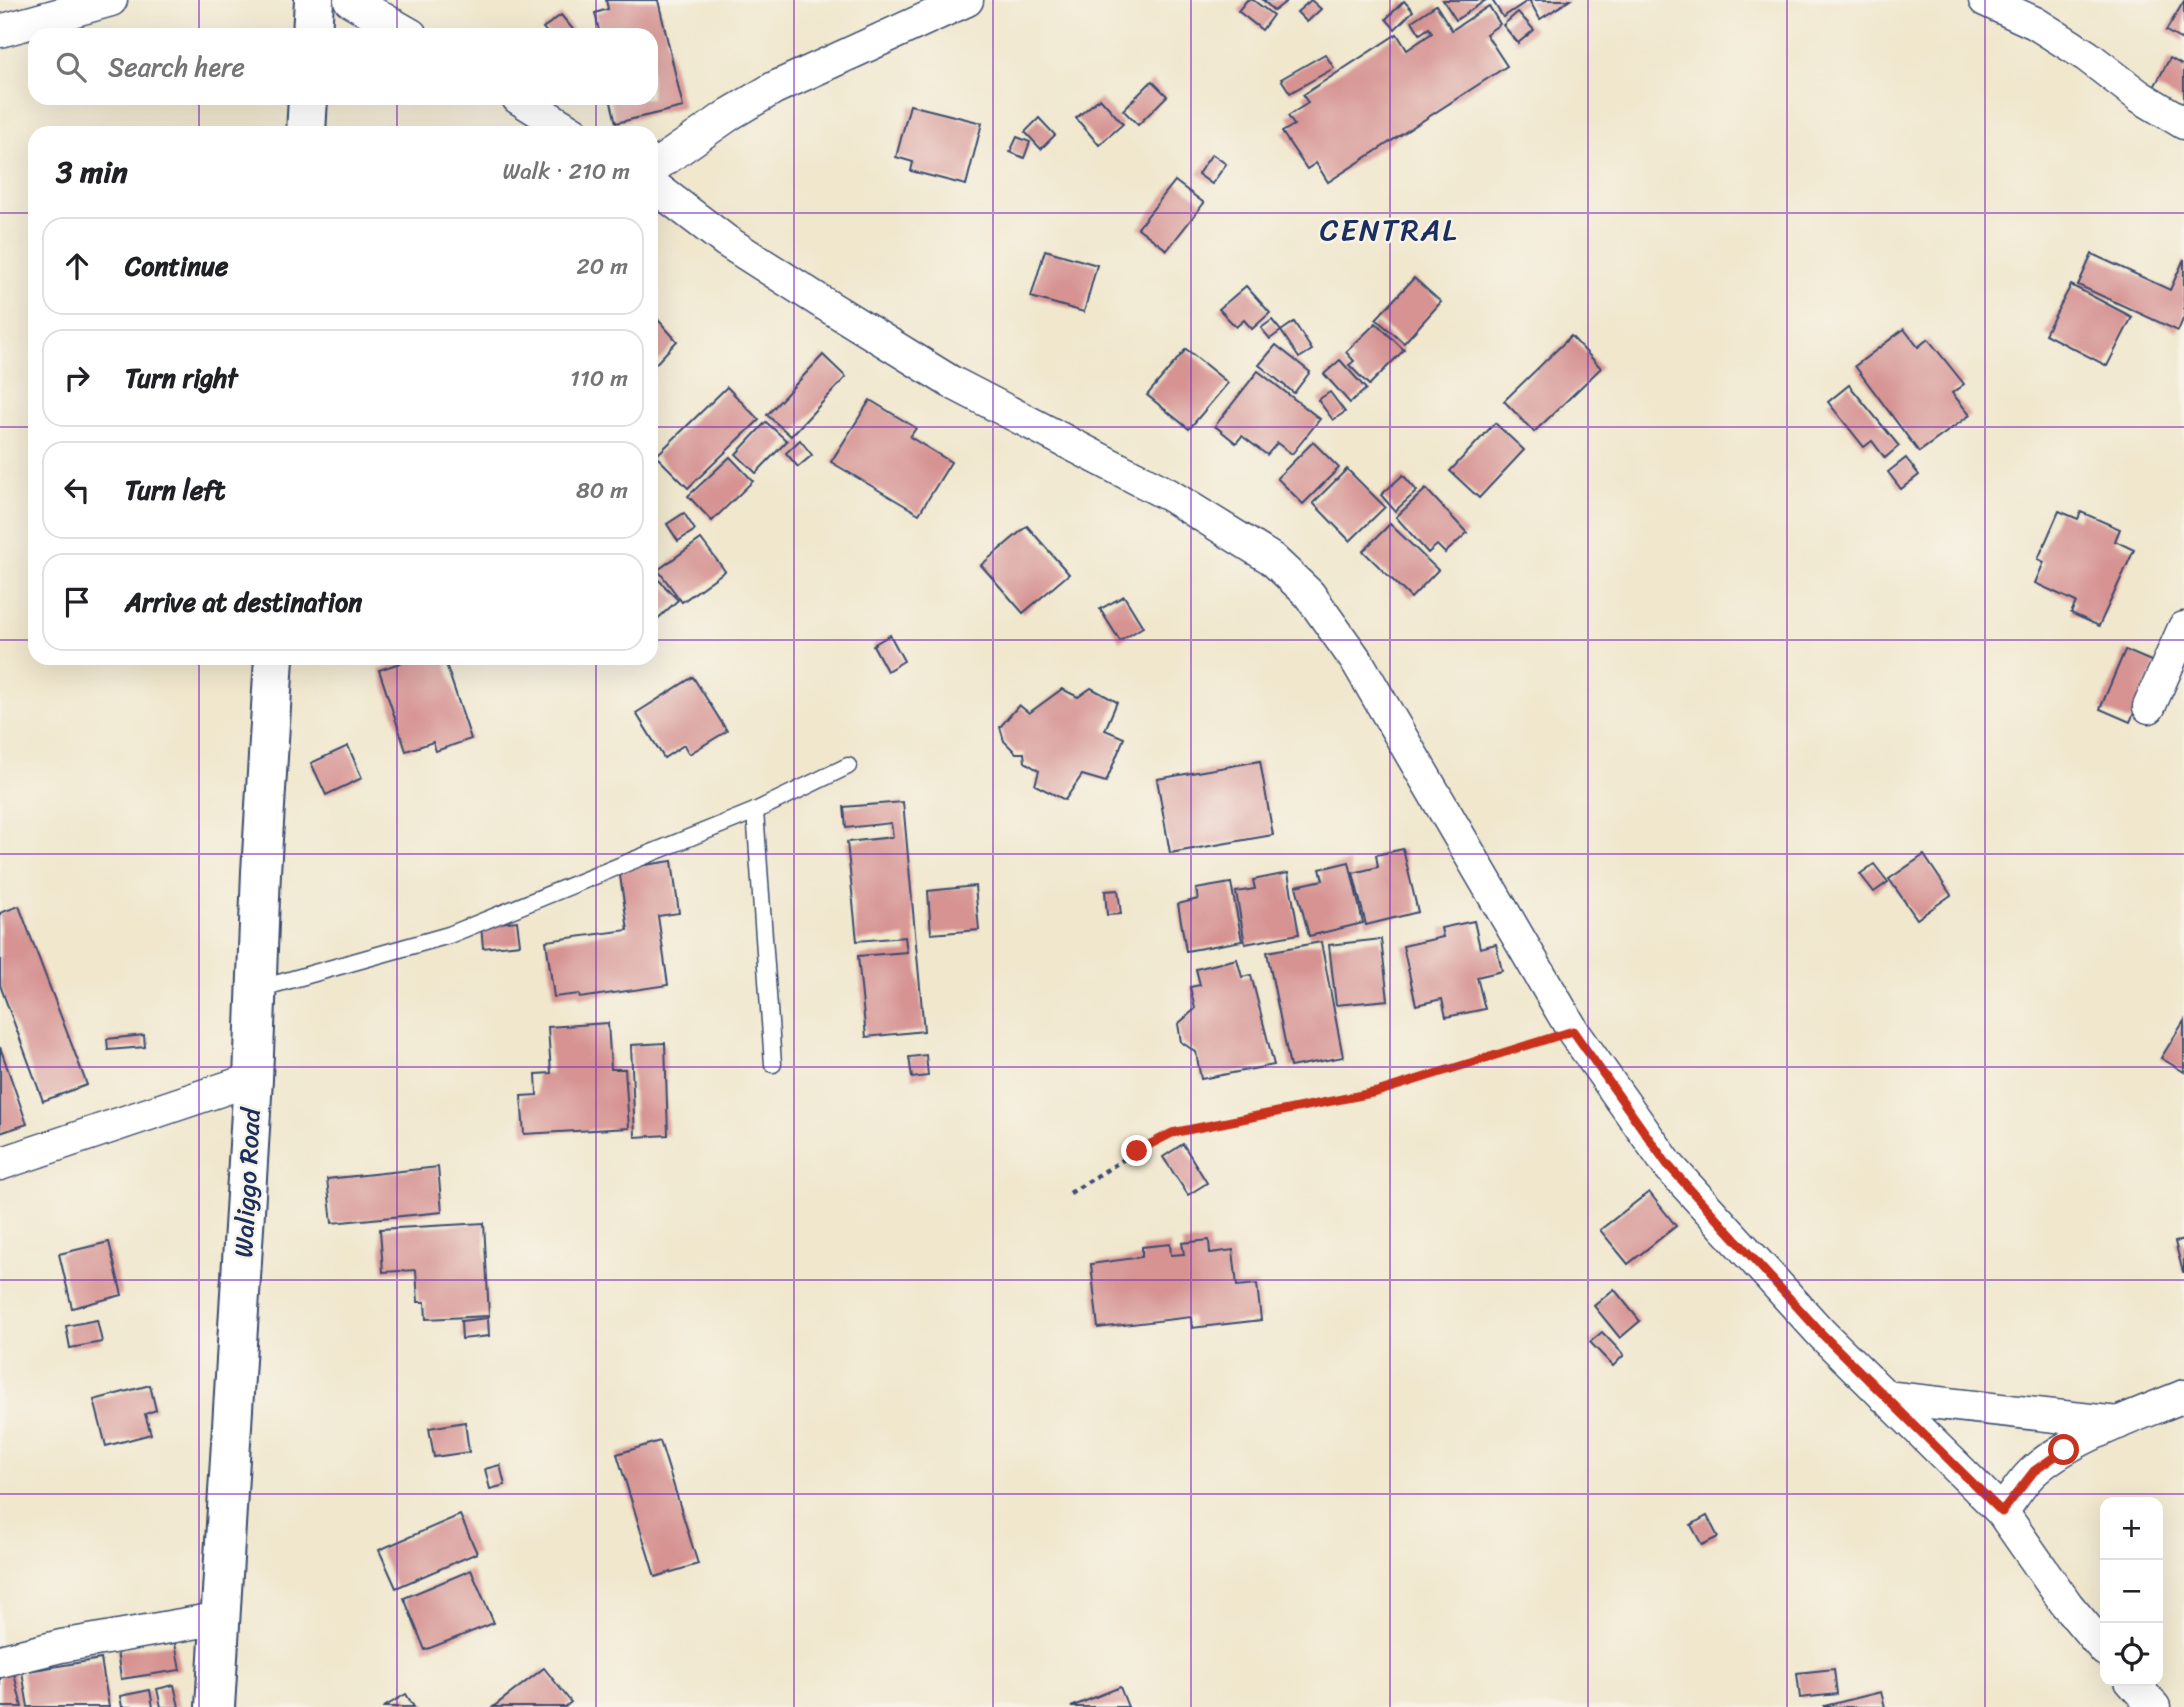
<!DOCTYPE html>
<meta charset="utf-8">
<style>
:root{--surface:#fff;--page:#f2f2f2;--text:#202124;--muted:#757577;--line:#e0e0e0}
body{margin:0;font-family:Sriracha,sans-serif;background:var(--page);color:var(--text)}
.controls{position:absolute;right:21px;bottom:21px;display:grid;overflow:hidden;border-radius:14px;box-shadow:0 7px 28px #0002}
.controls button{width:63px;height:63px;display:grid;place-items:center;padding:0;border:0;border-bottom:2px solid var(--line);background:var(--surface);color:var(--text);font:35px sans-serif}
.stop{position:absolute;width:21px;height:21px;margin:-16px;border:5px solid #c8321e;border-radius:50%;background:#fff}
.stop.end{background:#c8321e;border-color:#fff;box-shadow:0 2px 7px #0008}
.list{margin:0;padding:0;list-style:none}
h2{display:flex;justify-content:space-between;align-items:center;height:91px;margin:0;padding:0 28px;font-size:30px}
h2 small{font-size:23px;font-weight:400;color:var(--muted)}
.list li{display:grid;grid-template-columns:46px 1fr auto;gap:21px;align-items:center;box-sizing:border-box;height:98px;margin:0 14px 14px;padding:0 14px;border:2px solid var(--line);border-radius:21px}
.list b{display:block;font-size:26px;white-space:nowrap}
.list em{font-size:23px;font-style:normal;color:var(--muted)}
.icon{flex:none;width:38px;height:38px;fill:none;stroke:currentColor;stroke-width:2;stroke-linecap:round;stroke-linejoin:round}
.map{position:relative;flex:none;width:2184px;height:1707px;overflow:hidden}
.search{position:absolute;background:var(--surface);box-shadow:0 7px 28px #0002;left:28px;top:28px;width:630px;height:77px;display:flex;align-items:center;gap:18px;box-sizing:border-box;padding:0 24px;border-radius:21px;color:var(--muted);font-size:26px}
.panel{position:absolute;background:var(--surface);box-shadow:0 7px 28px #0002;left:28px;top:126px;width:630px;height:539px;border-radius:21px}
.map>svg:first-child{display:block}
.building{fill:#d69392}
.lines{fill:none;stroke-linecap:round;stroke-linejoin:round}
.service-casing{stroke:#3b4b6f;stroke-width:19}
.minor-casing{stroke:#3b4b6f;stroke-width:35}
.tertiary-casing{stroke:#3b4b6f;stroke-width:42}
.path{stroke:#3b4b6f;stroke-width:4.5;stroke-dasharray:5 5;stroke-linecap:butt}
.service{stroke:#fff;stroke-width:16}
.minor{stroke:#fff;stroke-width:32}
.tertiary{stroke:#fff;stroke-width:38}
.route{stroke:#c8321e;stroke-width:9}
.grid{fill:none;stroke:#7b2cbf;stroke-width:2;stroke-opacity:0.55}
.labels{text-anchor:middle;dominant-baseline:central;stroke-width:5;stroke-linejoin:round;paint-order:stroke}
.street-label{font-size:26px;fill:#1b2f5e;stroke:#f7f3e8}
.quarter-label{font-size:30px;letter-spacing:2px;fill:#1b2f5e;stroke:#f7f3e8}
</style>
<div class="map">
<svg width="2184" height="1707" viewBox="0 0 2184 1707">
<rect width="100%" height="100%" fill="#f7f3e8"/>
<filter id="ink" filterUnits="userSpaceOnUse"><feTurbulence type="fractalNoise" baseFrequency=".0143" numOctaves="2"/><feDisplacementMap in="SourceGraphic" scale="14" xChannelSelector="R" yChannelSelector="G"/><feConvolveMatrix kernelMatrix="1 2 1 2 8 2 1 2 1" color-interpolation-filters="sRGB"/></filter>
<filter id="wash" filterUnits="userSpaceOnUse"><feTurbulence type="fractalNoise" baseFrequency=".00686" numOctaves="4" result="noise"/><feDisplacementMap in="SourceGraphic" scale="28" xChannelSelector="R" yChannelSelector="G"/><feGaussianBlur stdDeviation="1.57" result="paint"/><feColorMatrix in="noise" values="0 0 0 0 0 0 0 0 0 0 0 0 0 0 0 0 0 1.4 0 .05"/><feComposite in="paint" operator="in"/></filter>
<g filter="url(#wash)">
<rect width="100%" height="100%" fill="#f0e7cd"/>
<g id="blocks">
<!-- building -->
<g class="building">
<polygon points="606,0 658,0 683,107 616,123 610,98 651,98 651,35 600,35 595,13 608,9"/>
<polygon points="1247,0 1253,0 1273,15 1262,30 1238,11"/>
<polygon points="1263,0 1288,0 1274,11"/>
<polygon points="1311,0 1321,9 1307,22 1297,12"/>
<polygon points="1443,0 1486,0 1456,20"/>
<polygon points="1492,0 1570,0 1540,19 1529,0 1503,17"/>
<polygon points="1404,1 1413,11 1395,29 1386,19"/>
<polygon points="2184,1 2184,41 2166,31"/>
<polygon points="1436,5 1452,30 1489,6 1500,24 1486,34 1507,66 1328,182 1316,163 1307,169 1282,132 1294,125 1288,116 1308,103 1303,95 1397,34 1407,50 1432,33 1429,28 1420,34 1412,21"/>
<polygon points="1518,12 1534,30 1518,43 1503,25"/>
<polygon points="561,15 576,33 574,35 549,35 543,28"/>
<polygon points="1325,54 1334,68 1290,93 1281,79"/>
<polygon points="2170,58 2184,66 2184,104 2154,87"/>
<polygon points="1152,81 1167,96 1138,125 1123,110"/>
<polygon points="1100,98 1123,124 1099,145 1076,118"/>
<polygon points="910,105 982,123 966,185 911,171 913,162 896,157"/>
<polygon points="1039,118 1055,135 1041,149 1025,132"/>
<polygon points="1017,137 1030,142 1024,158 1010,152"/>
<polygon points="1212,154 1226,164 1212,184 1198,174"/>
<polygon points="1175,181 1204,203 1167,250 1138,228"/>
<polygon points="1045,250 1097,265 1084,312 1031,297"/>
<polygon points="2092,254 2170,290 2184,259 2184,317 2178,331 2078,285"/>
<polygon points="1414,278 1441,302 1404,343 1376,319"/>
<polygon points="2071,285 2132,317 2107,366 2045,334"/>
<polygon points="1246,286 1270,313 1252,329 1244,320 1236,327 1219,309"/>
<polygon points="651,312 677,341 651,369"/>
<polygon points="1272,320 1281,331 1294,322 1312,350 1299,358 1281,331 1270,339 1261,328"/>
<polygon points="1376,323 1404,350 1369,385 1349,365 1354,361 1346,352"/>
<polygon points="1904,329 1918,347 1928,339 1964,384 1952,393 1970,415 1919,452 1855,366"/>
<polygon points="1571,336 1601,368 1534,432 1504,401"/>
<polygon points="1276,345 1310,372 1294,393 1259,365"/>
<polygon points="1186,349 1228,383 1189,429 1147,395"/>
<polygon points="823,355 846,377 791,436 767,415"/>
<polygon points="1340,360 1366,389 1350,403 1324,374"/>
<polygon points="1258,371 1320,419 1292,454 1277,443 1267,455 1242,436 1236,443 1215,426"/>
<polygon points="1849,385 1899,446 1885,458 1872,441 1864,447 1828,402"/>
<polygon points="727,387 759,420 688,488 656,456"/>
<polygon points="1330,392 1345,412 1333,420 1318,400"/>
<polygon points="870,400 916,428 910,437 951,462 919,514 831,462"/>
<polygon points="766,422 787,441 756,473 736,454"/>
<polygon points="1495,423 1524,450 1479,498 1450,471"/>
<polygon points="800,440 812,455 798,467 786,453"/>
<polygon points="1313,442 1339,468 1303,504 1277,478"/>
<polygon points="730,457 753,481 712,521 688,496"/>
<polygon points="1906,458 1919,475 1901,489 1888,472"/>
<polygon points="1347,469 1385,507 1350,541 1313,503"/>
<polygon points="1403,475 1417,491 1395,511 1381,495"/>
<polygon points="1426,489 1467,533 1445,553 1437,545 1428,553 1396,517"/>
<polygon points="2059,511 2078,519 2081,512 2120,529 2115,541 2134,550 2099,626 2071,613 2076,602 2035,583 2044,562 2038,559"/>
<polygon points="684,513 695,530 678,541 667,524"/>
<polygon points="1390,524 1438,570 1411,598 1363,551"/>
<polygon points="1027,526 1069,574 1023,613 981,565"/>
<polygon points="701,539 725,571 682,602 658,570"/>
<polygon points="653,574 678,600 651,625 651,576"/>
<polygon points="1124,596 1143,627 1120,641 1100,609"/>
<polygon points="890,635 904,661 887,671 873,645"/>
<polygon points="2125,650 2156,663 2130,722 2100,709"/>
<polygon points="414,658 444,658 471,739 436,751 433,742 406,751 379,670"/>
<polygon points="693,677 727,731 689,754 684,745 664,758 636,713"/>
<polygon points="1091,688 1117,702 1105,730 1124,738 1106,782 1082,775 1065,800 1035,785 1039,771 1025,762 1024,753 1016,753 1004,741 1000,727 1019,705 1029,713 1062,689 1078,697"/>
<polygon points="348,746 362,778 326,795 311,763"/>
<polygon points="1260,761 1273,835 1170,853 1157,779"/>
<polygon points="903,802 924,1031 866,1037 858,956 907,952 905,937 857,941 847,842 893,837 891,823 846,828 844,807"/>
<polygon points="1403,849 1418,912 1366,925 1353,873 1378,867 1376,855"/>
<polygon points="1924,855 1951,895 1917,919 1889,879"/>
<polygon points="672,861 679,913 658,916 668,985 580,998 579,994 554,997 546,941 628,930 619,869"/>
<polygon points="1349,862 1363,923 1309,936 1296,886 1323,880 1320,869"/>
<polygon points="1874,864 1888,882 1874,892 1860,874"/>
<polygon points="1288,873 1299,934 1245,944 1236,892 1255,889 1253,880"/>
<polygon points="1231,883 1242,941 1186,951 1178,904 1198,899 1196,889"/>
<polygon points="975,886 979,930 931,934 928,891"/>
<polygon points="1118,890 1121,914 1107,915 1105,891"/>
<polygon points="19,906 87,1085 43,1101 0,985 0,913"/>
<polygon points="517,921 520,944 483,948 481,925"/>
<polygon points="1474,921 1480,948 1496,944 1502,971 1477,977 1485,1009 1446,1017 1442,999 1416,1005 1403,946 1443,937 1441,928"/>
<polygon points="1381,939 1388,1000 1336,1005 1329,945"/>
<polygon points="1321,942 1343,1057 1290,1067 1267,952"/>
<polygon points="1237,959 1242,977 1251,975 1274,1065 1201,1079 1196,1052 1181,1042 1178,1024 1195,1009 1190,987 1200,985 1196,969"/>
<polygon points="2184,1021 2184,1072 2161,1058"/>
<polygon points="608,1023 611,1069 625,1069 629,1128 524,1134 521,1096 537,1095 536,1074 551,1073 548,1027"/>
<polygon points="144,1035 145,1047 108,1050 107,1039"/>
<polygon points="665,1043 668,1135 635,1137 631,1045"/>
<polygon points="0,1047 27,1124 0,1133"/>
<polygon points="926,1055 928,1076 912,1078 909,1057"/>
<polygon points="1183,1144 1207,1183 1188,1195 1163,1157"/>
<polygon points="438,1167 442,1212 332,1223 327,1179"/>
<polygon points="1649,1192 1676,1226 1628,1264 1600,1230"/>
<polygon points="484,1223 489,1316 426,1319 425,1302 418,1302 416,1270 383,1272 380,1229"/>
<polygon points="1209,1240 1210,1253 1233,1250 1237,1286 1257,1284 1261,1320 1192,1328 1191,1317 1098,1328 1091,1264 1142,1257 1142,1247 1170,1244 1171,1255 1184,1254 1182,1243"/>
<polygon points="2184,1240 2184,1272 2183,1272 2175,1242"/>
<polygon points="109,1242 122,1295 72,1308 59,1254"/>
<polygon points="1614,1289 1640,1321 1620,1338 1594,1306"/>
<polygon points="488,1318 489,1336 462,1339 461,1321"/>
<polygon points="97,1320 102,1342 70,1348 66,1326"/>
<polygon points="1602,1332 1624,1355 1613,1366 1590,1342"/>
<polygon points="150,1385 156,1410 145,1414 151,1434 106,1446 94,1400"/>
<polygon points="465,1422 469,1452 434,1457 429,1428"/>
<polygon points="660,1441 698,1564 655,1577 617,1454"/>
<polygon points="500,1465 505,1485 490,1489 485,1469"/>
<polygon points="460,1515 477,1553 396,1588 379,1550"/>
<polygon points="1707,1516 1718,1537 1702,1545 1691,1525"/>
<polygon points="471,1570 494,1623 425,1650 404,1598"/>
<polygon points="175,1643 180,1670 121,1679 117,1651"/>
<polygon points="101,1659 109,1707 28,1707 22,1672"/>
<polygon points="544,1668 571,1702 565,1707 493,1707"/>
<polygon points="13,1669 22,1707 0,1707 0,1672"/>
<polygon points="1834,1669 1837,1694 1800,1698 1797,1673"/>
<polygon points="174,1685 179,1707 161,1707 157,1689"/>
<polygon points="1120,1687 1128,1707 1071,1707"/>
<polygon points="150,1690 153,1707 122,1707 120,1696"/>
<polygon points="1881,1692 1885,1707 1824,1707 1824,1706"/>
<polygon points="406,1694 414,1707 384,1707"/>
</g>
</g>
</g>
<g filter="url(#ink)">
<use href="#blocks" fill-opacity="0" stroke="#3b4b6f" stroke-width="2"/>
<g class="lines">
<!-- service casing -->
<g class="service-casing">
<g id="service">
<polyline points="755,811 773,1064"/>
<polyline points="258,989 449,935 755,811 848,766"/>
</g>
</g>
<!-- minor casing -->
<g class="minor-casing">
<g id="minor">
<polyline points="350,0 411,35"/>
<polyline points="1985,0 2035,23 2087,56 2139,96 2184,123"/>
<polyline points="0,31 111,0"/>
<polyline points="518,98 574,133"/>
<polyline points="651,169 730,114 774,88 967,0"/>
<polyline points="651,184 726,241 823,303 951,382 1169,495 1272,559 1309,594 1358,663 1573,1031 1667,1164 1822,1334 2002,1512 2067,1605 2105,1650"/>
<polyline points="2149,707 2184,628"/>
<polyline points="0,1164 253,1079"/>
<polyline points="1885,1397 2118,1423"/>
<path d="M2002,1512C2012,1499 2022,1481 2035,1470C2072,1437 2138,1415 2184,1396"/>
<polyline points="0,1661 61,1646 221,1618"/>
<polyline points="2131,1681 2154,1707"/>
</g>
</g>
<!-- tertiary casing -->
<g class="tertiary-casing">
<g id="tertiary">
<polyline points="312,35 314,0"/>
<polyline points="306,133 308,98"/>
<polyline points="215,1707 253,1079 261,872 274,658"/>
</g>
</g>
<!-- path -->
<polyline class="path" points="1070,1193 1137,1151 1172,1133 1377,1092 1538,1042"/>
<!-- service -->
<use href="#service" class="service"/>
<!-- minor -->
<use href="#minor" class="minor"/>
<!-- tertiary -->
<use href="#tertiary" class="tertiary"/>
</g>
</g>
<g class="lines" filter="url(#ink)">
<!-- route -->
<polyline class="route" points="1137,1151 1172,1133 1377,1092 1573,1031 1667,1164 1822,1334 2002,1512 2034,1471 2064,1450"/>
</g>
<!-- grid -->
<path class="grid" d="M199,0V35M397,0V35M596,0V35M794,0V1707M993,0V1707M1191,0V1707M1390,0V1707M1588,0V1707M1787,0V1707M1985,0V1707M199,98V133M397,98V133M596,98V133M0,213H35M651,213H2184M0,427H35M651,427H2184M0,640H35M651,640H2184M199,658V1707M397,658V1707M596,658V1707M0,854H2184M0,1067H2184M0,1280H2184M0,1494H2184"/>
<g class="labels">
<!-- street labels -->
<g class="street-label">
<text transform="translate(247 1183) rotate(-87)">Waliggo Road</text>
</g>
<!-- quarter labels -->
<g class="quarter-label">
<text x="1389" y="230">CENTRAL</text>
</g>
</g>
</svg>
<div class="controls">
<button>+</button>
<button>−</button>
<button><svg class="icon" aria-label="locate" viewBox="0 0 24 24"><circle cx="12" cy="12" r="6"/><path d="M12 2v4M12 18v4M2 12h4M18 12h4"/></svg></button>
</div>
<div class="stop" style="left:2064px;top:1450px"></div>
<div class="stop end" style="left:1137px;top:1151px"></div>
<div class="search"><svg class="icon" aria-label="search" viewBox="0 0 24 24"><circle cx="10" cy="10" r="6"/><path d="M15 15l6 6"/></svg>Search here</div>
<section class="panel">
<h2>3 min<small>Walk · 210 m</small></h2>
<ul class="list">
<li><svg class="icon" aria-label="ahead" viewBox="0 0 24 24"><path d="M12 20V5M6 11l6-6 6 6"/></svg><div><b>Continue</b></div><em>20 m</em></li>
<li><svg class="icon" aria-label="right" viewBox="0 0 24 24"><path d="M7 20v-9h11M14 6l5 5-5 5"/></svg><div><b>Turn right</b></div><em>110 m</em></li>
<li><svg class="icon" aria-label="left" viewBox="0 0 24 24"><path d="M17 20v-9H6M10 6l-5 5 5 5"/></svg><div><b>Turn left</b></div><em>80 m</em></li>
<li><svg class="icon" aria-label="arrive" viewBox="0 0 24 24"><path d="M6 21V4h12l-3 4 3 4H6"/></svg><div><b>Arrive at destination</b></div></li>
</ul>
</section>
</div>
